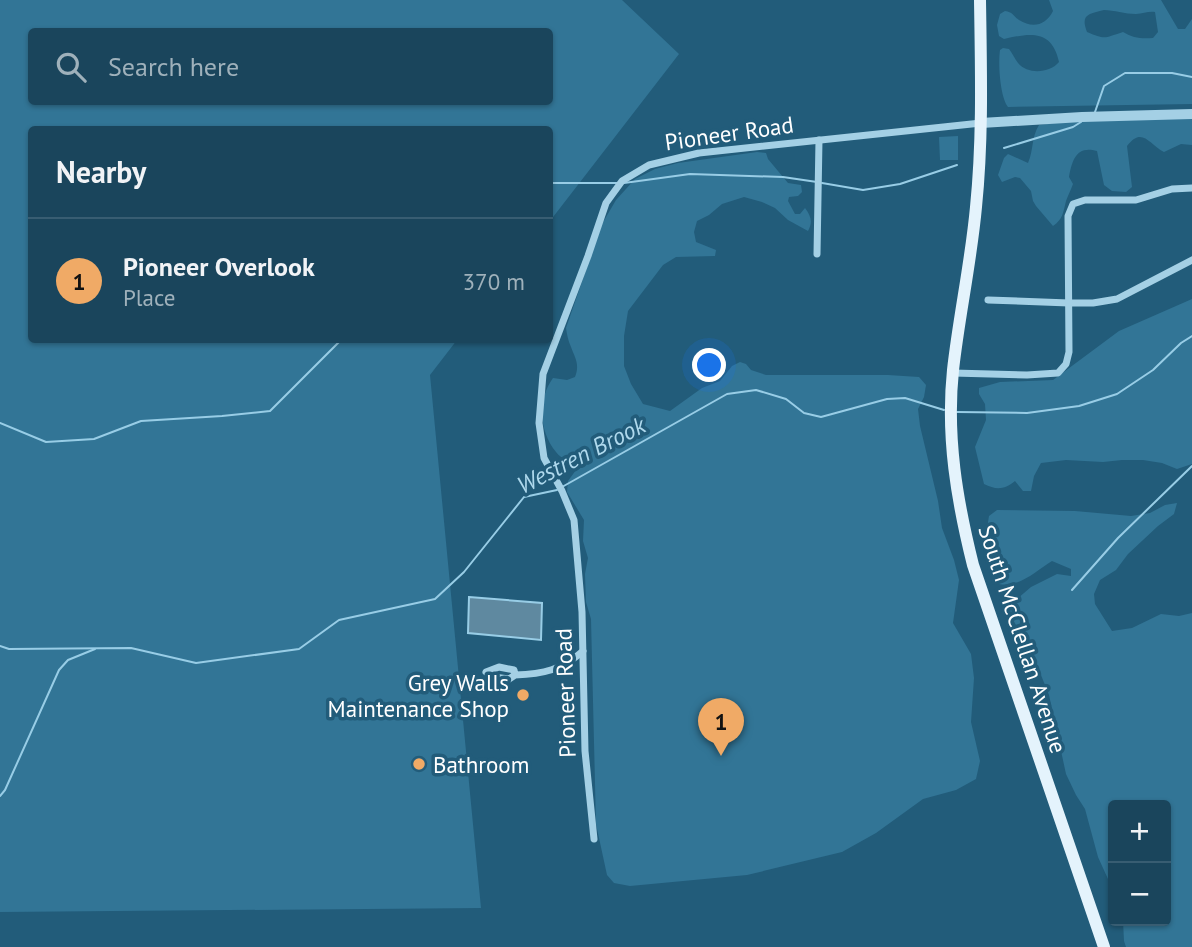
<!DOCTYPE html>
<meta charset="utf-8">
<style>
:root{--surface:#1a455c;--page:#274f65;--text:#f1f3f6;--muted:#9fb1bb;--line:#385d72;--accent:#f0aa66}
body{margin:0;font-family:"PT Sans",sans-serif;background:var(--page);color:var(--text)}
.controls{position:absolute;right:21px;bottom:21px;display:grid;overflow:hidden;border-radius:7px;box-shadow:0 2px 5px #0004}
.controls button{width:63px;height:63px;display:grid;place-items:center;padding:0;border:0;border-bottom:2px solid var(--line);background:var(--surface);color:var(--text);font:35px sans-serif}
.you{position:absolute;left:710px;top:366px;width:24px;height:24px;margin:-18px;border:5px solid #fff;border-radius:50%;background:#1a73e8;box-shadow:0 0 0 10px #1a73e833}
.badge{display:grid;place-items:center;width:46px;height:46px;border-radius:50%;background:var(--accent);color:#111;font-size:23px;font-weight:700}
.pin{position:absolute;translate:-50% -58px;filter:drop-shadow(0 2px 4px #0008)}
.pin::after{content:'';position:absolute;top:37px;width:24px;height:21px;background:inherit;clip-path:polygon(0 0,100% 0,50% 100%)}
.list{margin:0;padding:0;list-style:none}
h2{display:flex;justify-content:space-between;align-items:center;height:91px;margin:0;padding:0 28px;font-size:30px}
h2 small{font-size:23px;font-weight:400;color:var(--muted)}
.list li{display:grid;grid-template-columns:46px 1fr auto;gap:21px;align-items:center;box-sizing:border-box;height:126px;padding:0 28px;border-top:2px solid var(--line)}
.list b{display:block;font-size:26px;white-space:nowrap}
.list p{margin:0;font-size:23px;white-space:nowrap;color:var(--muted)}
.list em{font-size:23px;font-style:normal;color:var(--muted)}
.icon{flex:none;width:38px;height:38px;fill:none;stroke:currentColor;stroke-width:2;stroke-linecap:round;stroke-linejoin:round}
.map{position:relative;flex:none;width:1192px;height:947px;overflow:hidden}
.search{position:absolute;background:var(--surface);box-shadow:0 2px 5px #0004;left:28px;top:28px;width:525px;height:77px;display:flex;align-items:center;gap:18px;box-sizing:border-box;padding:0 24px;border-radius:7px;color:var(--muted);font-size:26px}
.panel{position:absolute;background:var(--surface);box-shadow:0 2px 5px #0004;left:28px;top:126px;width:525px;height:217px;border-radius:7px}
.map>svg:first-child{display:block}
.green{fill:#327596;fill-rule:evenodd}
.water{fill:#5f89a0;stroke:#98cde6;stroke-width:2}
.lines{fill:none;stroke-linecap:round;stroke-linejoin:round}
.stream{stroke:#98cde6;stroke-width:2}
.minor{stroke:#a4d0e5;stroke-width:7}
.tertiary{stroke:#a4d0e5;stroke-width:10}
.primary{stroke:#e4f3fc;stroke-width:12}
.poi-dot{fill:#f0aa66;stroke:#225c7a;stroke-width:2.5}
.labels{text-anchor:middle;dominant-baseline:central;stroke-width:7;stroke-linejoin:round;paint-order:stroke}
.street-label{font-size:23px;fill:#fff;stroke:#225c7a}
.poi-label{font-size:23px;fill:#fff;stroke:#225c7a;text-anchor:end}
.water-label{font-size:24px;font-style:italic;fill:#afd9ed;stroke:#225c7a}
</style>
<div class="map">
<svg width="1192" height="947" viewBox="0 0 1192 947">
<rect width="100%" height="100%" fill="#225c7a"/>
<!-- green -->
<g class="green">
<path d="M0,0H622L679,54L550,221V130H32V340H457L430,375L481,908L0,912ZM32,32H550V102H32Z"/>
<path d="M1049,0H1161L1178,29H1185L1192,19V104L1008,107C1000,96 998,64 1000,50L1003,48L1009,49C1012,53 1015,59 1018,63C1028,75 1050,73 1059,62C1052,29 1030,33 1004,39L999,36L997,25L1000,14L1005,11C1013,12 1013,16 1019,20C1033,29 1046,25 1053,11ZM1104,10C1114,10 1125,14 1136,14C1143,14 1148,11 1155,12L1158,32L1153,38C1141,39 1133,38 1123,32C1104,38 1106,40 1087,32C1080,14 1089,14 1104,10Z"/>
<path d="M1192,118V145L1181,144L1164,152C1149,144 1142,126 1127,146L1132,187L1126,192L1112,191L1104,185L1097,151C1076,145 1072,161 1069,177L1073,184C1071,190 1068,195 1066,201C1063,213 1063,219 1053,226L1036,206L1033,201L1031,191L1020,178L1015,177L1002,182L998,175L1004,158L1008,154L1028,163C1034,149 1031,138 1039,125L1069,121Z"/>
<polygon points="958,136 958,160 940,160 939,137"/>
<path d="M757,152L766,153L768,159L788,183L801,185L802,192L798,196L789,197L788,201L795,214H800L805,208C811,216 813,222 808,231L788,220L775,208L762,202L744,197L722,204L709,215L697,221L694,232L696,242L716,250L715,256L676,257L663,265L628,311L624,336V366L631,384L643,404L670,411L702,388L720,381L732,366L740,362L746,364L751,370L766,375H888L919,377L926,385L924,397L918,409L920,426L938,501L942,528L954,560L959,580L953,623L971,654L974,678L971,722L980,761L976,779L956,790L923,799L876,833L842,852L747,875L630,886L614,883L607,875L596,824L591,619L586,602L585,574L588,558L583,541L584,520L567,492L568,481L576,470C571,461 561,459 556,452C539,431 537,400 553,378L567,380L575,377C580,364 575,358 571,347C568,341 567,334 566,328L602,224L616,200L635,179L655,169L678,163Z"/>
<path d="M1192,299V464L1177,469L1162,463L1143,460H1122L1103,462L1066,460L1041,463L1034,476L1031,491H1023L1015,481C1004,490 996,490 984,484L975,447L986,420L985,404L979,394V388L1000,382L1053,380L1119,331Z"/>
<path d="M1177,503L1174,514L1158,526L1128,554L1116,570L1100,580L1094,594L1095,604L1112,631L1132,628L1161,614L1179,616L1192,613V947H1126L1124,941L1123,921H1166V805H1113V890L1098,857L1085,809L1076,795L1066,774L1049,695L1037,665L1009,612L1017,599L1031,587L1057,574L1071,576V569L1052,561C1036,571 1019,588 999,584L985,541L989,516L997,510L1075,511L1131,516L1150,513L1165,505Z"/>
</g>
<!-- water -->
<polygon class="water" points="469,597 542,603 541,640 468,633"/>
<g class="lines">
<!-- stream -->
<g class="stream">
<polyline points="1095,112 1104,86 1125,73 1172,73 1192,77"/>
<polyline points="1004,148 1073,127 1081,122"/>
<polyline points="550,183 618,183"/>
<polyline points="624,183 690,174 783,177 817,182"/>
<polyline points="822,183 863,190 900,184 957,165"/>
<polyline points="957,412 1027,413 1079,406 1117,394 1153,370 1181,343 1192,336"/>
<polyline points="0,423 46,442 94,439 141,421 222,416 270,411 341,340"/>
<polyline points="562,487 727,394 756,390 786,399 804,413 821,417 887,399 905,398 944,410"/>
<polyline points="1072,590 1118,538 1192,466"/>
<polyline points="0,646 9,649 131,648 196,663 299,649 339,620 435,599 464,572 524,497 557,490"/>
<polyline points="0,796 5,790 59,670 68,660 95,649"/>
</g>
<!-- minor -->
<g class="minor">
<polyline points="817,254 819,140"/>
<polyline points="988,300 1069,303 1093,303 1117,299 1192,260"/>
<polyline points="953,373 1027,375 1058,373 1066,364 1069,352 1068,216 1073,204 1085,200 1136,200 1172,189 1192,188"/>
<path d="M515,675L509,679L493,677L486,672L499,667L514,670L515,675C543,674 562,670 583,651"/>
<polyline points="594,839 585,751 582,612 574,520 562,491 544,458 539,423 543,374 588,256 606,203 622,181 649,165 699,153 981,123"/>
</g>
<!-- tertiary -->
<polyline class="tertiary" points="981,123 1082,117 1192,114"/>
<!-- primary -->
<path class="primary" d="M980,0C981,69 983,138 976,207C971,262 959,316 953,370C946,437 957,501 973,565L1104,947"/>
</g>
<!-- markers -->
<g class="poi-dot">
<circle cx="523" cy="695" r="7"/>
<circle cx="419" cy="764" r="7"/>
</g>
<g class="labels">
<!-- street labels -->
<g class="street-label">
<text transform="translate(729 133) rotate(-8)">Pioneer Road</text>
<text transform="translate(1023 639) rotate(72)">South McClellan Avenue</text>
<text transform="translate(565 693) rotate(-92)">Pioneer Road</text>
</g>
<!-- poi labels -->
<g class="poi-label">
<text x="509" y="682">Grey Walls<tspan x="509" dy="26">Maintenance Shop</tspan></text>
<text x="433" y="764" text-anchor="start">Bathroom</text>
</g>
<!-- water labels -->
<g class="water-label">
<text transform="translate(581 455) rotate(-27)">Westren Brook</text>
</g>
</g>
</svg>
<div class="controls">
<button>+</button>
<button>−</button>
</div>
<div class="you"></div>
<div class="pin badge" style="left:721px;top:756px">1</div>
<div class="search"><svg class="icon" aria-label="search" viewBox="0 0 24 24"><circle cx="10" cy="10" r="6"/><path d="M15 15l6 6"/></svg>Search here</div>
<section class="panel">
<h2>Nearby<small></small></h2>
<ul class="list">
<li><span class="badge">1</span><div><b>Pioneer Overlook</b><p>Place</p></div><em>370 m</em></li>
</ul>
</section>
</div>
